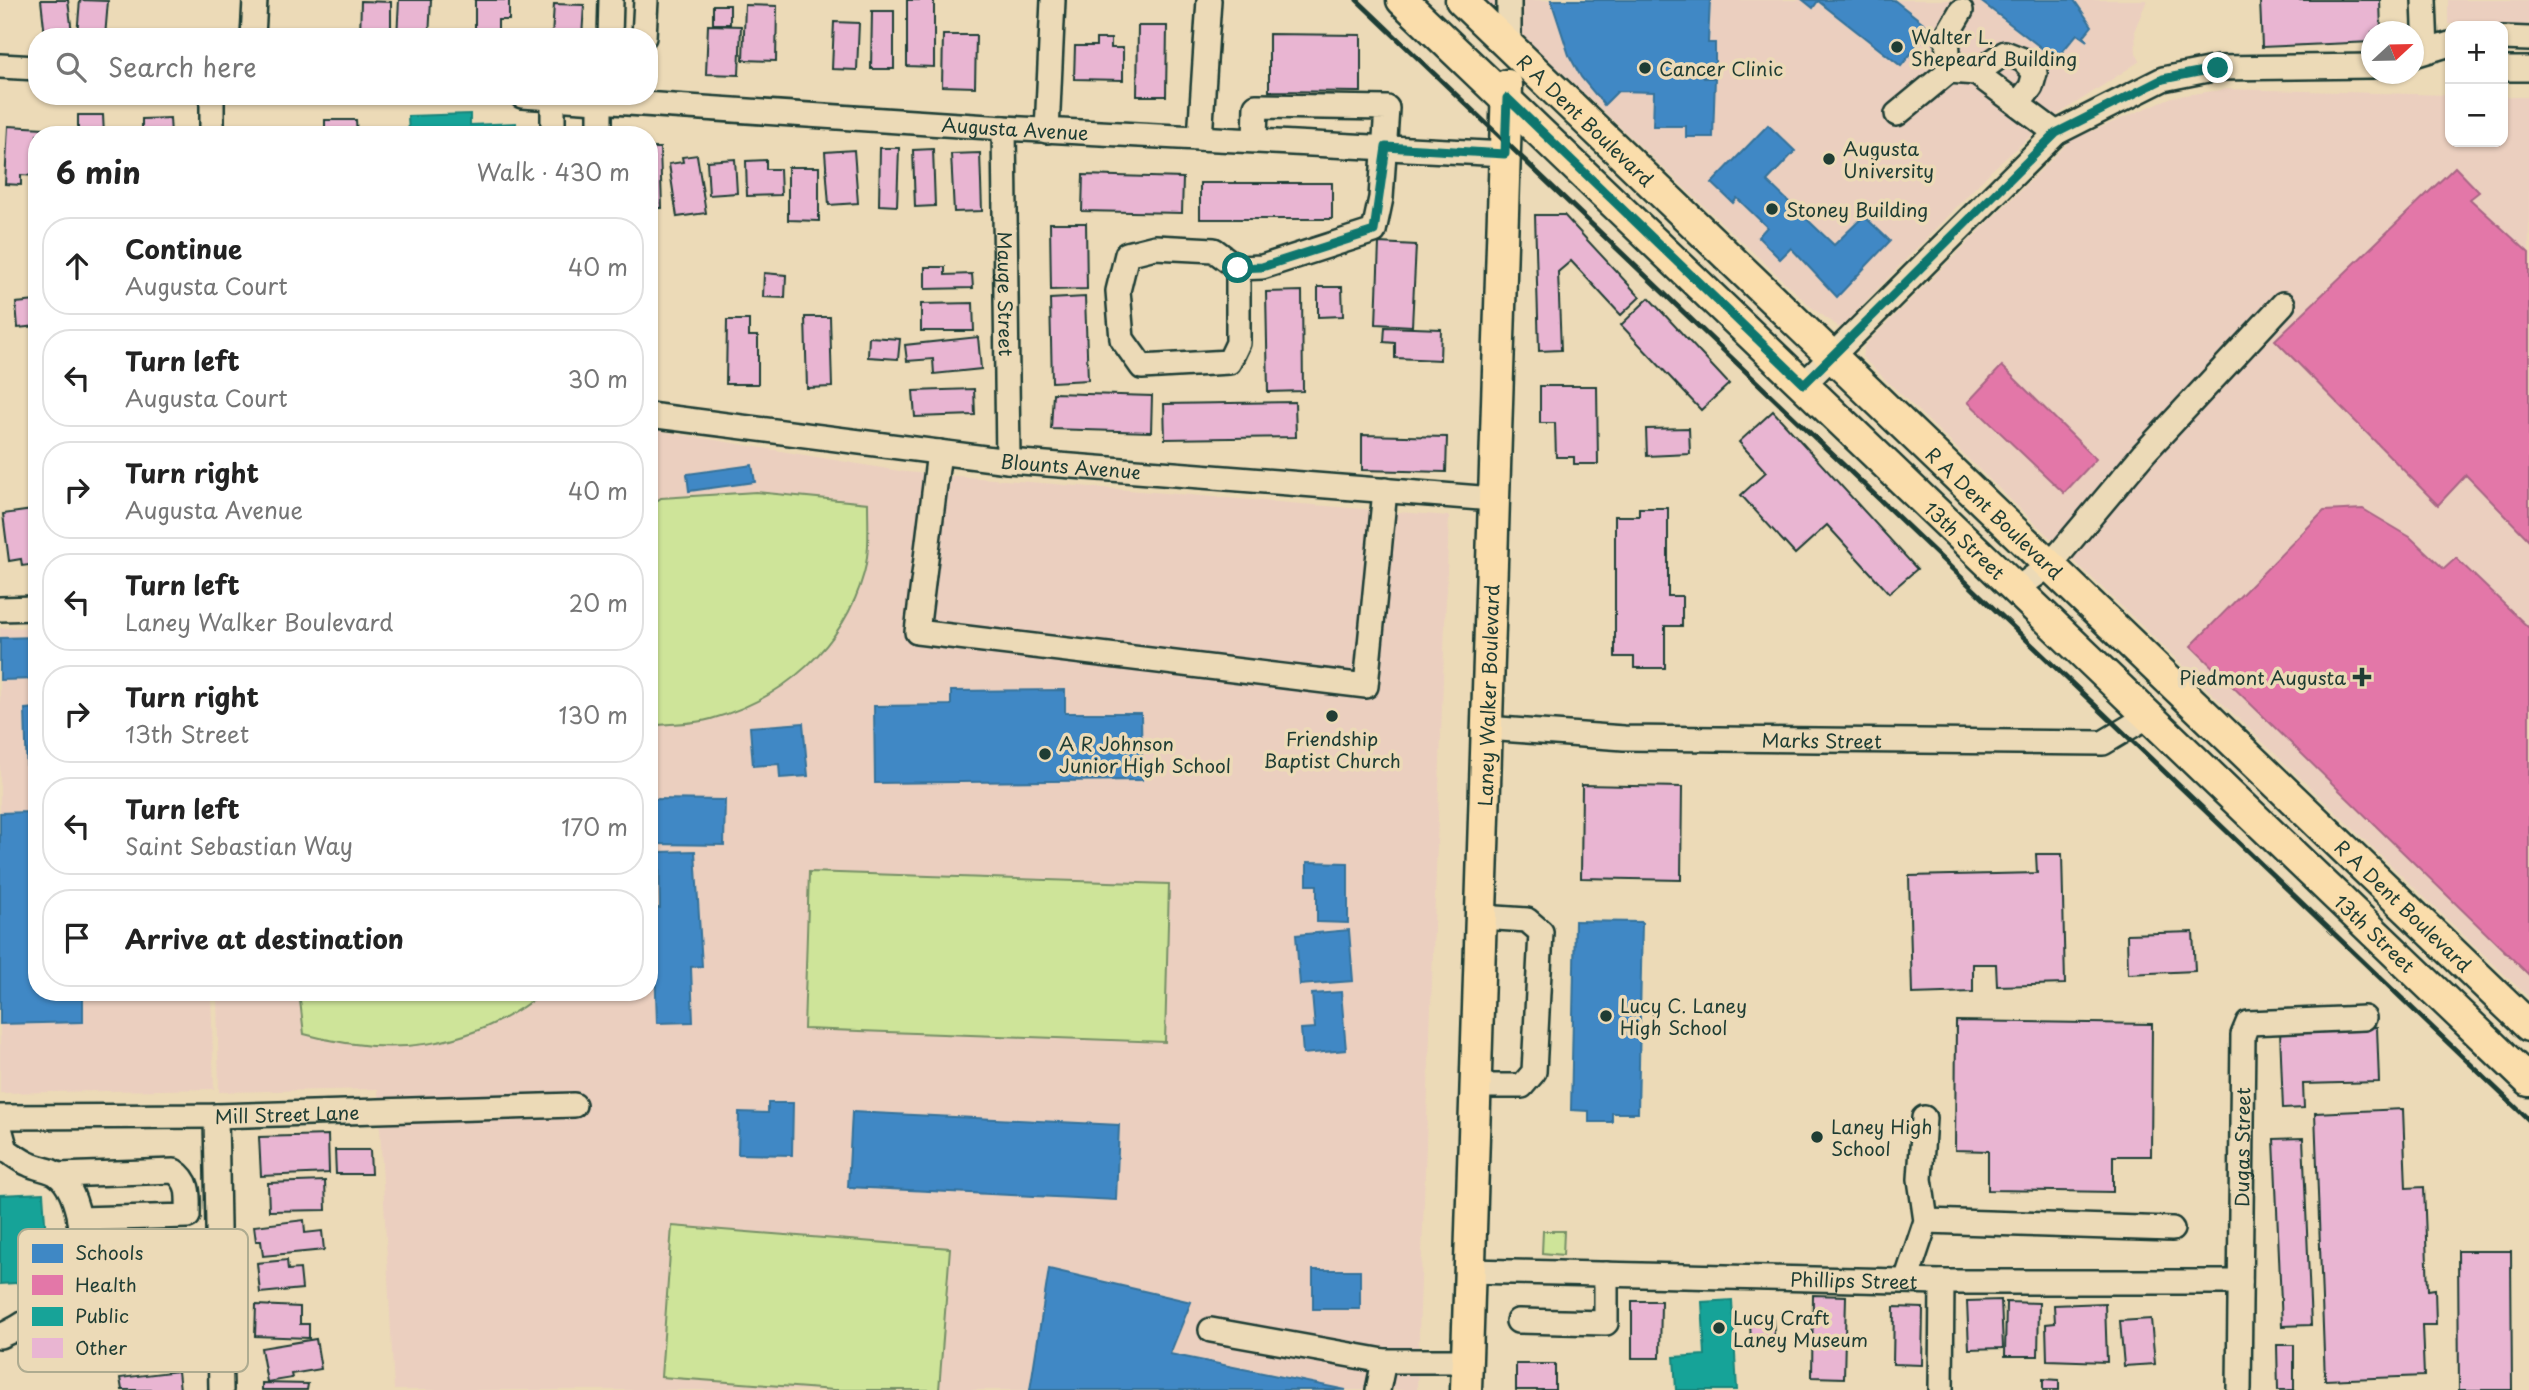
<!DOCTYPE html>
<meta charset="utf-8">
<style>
:root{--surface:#fff;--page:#f6f6f6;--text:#222;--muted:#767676;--line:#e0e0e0}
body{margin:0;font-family:"Playpen Sans",sans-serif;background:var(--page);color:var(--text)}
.controls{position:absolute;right:21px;top:21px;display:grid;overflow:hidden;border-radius:14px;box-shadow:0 2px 5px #0004}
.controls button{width:63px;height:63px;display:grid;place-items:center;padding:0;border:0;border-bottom:2px solid var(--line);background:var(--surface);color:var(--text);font:35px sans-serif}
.compass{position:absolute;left:2361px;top:21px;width:63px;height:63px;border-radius:50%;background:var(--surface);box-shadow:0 2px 5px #0004;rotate:68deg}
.stop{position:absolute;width:21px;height:21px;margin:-16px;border:5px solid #0f766e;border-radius:50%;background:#fff}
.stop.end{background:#0f766e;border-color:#fff;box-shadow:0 2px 7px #0008}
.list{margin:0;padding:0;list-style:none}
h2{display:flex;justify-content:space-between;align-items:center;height:91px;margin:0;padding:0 28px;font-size:30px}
h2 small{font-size:23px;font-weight:400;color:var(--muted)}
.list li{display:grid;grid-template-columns:46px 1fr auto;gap:21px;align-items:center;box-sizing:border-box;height:98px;margin:0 14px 14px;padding:0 14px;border:2px solid var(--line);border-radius:28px}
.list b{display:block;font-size:26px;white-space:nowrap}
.list p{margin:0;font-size:23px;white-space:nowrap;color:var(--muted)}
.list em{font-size:23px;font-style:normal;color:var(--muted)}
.icon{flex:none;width:38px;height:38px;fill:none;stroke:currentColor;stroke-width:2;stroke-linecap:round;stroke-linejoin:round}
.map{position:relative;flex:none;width:2529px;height:1390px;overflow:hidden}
.search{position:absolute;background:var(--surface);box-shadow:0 2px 5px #0004;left:28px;top:28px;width:630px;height:77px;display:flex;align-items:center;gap:18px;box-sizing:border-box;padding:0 24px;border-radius:28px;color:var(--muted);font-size:26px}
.panel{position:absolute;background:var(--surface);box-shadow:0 2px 5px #0004;left:28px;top:126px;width:630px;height:875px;border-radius:28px}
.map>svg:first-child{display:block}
.built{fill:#ebcfbf}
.green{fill:#cee499;stroke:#769066;stroke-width:2}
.schools{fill:#3f88c5;stroke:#35729a;stroke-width:2}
.health{fill:#e377a8;stroke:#a86685;stroke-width:2}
.public{fill:#17a398;stroke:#19847a;stroke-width:2}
.building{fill:#e9b5d2;stroke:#1f3d34;stroke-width:2}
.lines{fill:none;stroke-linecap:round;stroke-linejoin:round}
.minor-casing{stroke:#1f3d34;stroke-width:28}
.major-casing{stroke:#1f3d34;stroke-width:35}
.minor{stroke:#ecdab7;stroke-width:23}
.major{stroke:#faddab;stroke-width:30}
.rail{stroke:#1f3d34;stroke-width:5}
.route{stroke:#0f766e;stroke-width:9}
.poi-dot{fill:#1f3d34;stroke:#ecdab7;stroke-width:2.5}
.labels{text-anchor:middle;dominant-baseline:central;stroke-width:7;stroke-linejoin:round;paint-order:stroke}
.poi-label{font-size:19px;fill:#1f3d34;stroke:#ecdab7;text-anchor:start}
.street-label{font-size:19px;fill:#1f3d34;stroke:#ecdab7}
.key{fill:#ecdab7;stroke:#aeab90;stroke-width:2}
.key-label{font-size:19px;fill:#1f3d34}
</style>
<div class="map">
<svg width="2529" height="1390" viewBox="0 0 2529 1390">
<rect width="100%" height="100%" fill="#ecdab7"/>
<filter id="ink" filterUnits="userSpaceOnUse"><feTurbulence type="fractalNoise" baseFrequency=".0143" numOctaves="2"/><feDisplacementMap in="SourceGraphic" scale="14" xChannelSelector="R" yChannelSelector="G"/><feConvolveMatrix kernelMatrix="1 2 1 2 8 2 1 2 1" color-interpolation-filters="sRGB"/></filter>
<g filter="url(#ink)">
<!-- built -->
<g class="built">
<polygon points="1485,0 2147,0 2135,29 2136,53 2140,61 2047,122 1992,170 1840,328 1811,307"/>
<polygon points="2448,0 2529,0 2529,26 2448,24"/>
<polygon points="2227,89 2450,95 2450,142 2503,142 2503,97 2529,97 2529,998 1862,357 1864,346 2071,140 2172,97"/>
<polygon points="649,429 906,472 1449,516 1417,1390 394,1390 378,1089 219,1092 217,992 649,992"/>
<polygon points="37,627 37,992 211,992 214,1089 0,1093 0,628"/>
</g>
<!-- green -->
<g class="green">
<path d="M756,492L868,503C868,526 870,551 864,573C844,646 783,699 711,719C695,724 675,723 658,725L649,660V506L661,498Z"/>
<polygon points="809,872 1169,884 1165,1042 804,1029"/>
<path d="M299,992H543C473,1049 390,1058 304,1034Z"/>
<polygon points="672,1226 950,1248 939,1390 834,1390 661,1377"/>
<polygon points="1543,1231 1564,1231 1563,1255 1542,1253"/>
</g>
<!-- schools -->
<g class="schools">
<polygon points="1551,0 1710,0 1708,43 1715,43 1715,69 1705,69 1704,78 1715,78 1713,137 1686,137 1686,126 1653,126 1654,92 1618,91 1604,105 1581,77 1569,55"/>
<polygon points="1803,0 1894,0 1931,29 1901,66 1818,1 1813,8"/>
<polygon points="1979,0 2074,0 2092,26 2084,36 2087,41 2077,34 2056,59"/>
<polygon points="1768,125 1795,151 1767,181 1834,245 1864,216 1890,241 1837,297 1791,248 1780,259 1758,237 1767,227 1737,198 1733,203 1712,183"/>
<polygon points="752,465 755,482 689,491 687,474"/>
<polygon points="37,637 37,679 0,680 0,638"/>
<polygon points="1065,690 1065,713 1141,713 1142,780 875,783 874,706 951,705 951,691"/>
<polygon points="37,708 37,992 83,992 83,1022 0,1024 0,813 28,812 25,709"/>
<polygon points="803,723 808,776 780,778 779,764 753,766 750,727"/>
<polygon points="653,799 725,800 724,845 653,844"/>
<polygon points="695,851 702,966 691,967 693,1022 657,1023 655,964 649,964 649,908 660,908 659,852"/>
<polygon points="1307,862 1348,863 1348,923 1317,922 1317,885 1307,885"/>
<polygon points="1575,921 1642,922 1638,1113 1612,1113 1612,1122 1589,1122 1589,1111 1571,1110"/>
<polygon points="1349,930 1353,981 1300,985 1296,935"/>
<polygon points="1341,992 1346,1050 1303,1054 1301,1029 1315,1028 1312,994"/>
<polygon points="768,1103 793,1103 792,1155 738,1154 739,1112 768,1113"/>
<polygon points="852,1112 1119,1125 1116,1200 848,1187"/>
<polygon points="1049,1269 1191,1302 1170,1354 1346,1390 1030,1390"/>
<rect x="1313" y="1270" width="47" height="39"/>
</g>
<!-- health -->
<g class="health">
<polygon points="2455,167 2479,192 2470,199 2529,253 2529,540 2466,475 2438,505 2275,340"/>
<polygon points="2002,366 2096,459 2064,493 1968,402"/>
<polygon points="2363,509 2410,537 2444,569 2456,558 2529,628 2529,975 2191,646 2324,511"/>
</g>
<!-- public -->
<g class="public">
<polygon points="470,114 470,125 516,123 516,135 409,135 408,116"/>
<polygon points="43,1193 49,1281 0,1284 0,1195"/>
<polygon points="1732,1300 1737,1390 1676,1390 1674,1357 1705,1355 1702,1302"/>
</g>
<!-- building -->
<g class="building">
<polygon points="41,0 68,0 72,33 45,36"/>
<polygon points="80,0 108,1 105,37 77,35"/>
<polygon points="399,0 431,0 429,37 397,37"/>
<polygon points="475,0 509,0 509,20 498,20 498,37 475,37"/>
<polygon points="907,0 934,0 934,67 907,66"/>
<polygon points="2260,0 2380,0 2381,32 2372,32 2372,42 2262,47"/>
<polygon points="361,1 391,2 391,37 360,37"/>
<polygon points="554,4 584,5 582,37 552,37"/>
<rect x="713" y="5" width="17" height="19"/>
<polygon points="745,5 777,6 776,61 743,60"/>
<polygon points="872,11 894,11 894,69 871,69"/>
<polygon points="834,22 859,23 857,70 832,69"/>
<polygon points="708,25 741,26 739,75 706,74"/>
<polygon points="1138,26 1167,26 1166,96 1137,96"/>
<polygon points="1269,34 1361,35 1361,92 1269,91"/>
<polygon points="943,35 976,35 975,87 942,86"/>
<polygon points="1096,39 1111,39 1111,48 1123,48 1123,80 1074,79 1075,46 1096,46"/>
<polygon points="78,115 103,115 104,135 78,135"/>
<polygon points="170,118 171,135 142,135 142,119"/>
<polygon points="325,120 356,120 357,135 325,135"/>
<polygon points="8,126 44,128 43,135 37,135 37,176 21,175 21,185 5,184"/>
<polygon points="649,148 660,148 662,208 649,208"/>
<polygon points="880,148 899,148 897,206 879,205"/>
<polygon points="933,149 935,206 915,207 913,150"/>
<polygon points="854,150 858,203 829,205 825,152"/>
<polygon points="980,153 982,211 954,212 951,154"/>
<polygon points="697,155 706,213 677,217 669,164 683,162 682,157"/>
<polygon points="735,159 737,193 709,195 707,161"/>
<polygon points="766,160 766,169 780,169 781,195 747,196 746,161"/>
<polygon points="788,167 819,167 819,221 788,220"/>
<polygon points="1083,175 1183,178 1182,213 1082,211"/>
<rect x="1200" y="183" width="132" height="36"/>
<polygon points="1535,215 1564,215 1640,297 1621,315 1571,261 1558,272 1561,350 1539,351"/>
<polygon points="1050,223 1086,223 1087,289 1051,290"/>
<polygon points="1379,243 1416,245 1412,326 1376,324"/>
<polygon points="925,267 945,267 945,275 972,274 973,288 925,289"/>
<polygon points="764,273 786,275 785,298 763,297"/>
<polygon points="1318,287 1342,287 1343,316 1318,317"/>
<polygon points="1302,291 1303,391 1268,392 1266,292"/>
<polygon points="1085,297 1088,380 1052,382 1050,299"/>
<polygon points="1649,298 1729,384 1701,410 1621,325"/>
<polygon points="36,301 37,326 18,328 16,303"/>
<polygon points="973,303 974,331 921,331 921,304"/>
<polygon points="805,317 830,317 832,387 807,388"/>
<polygon points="727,320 749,320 749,336 758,336 758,384 726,384"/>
<polygon points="1385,327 1441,329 1440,360 1395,358 1395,343 1384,342"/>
<polygon points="869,337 900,339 898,359 868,357"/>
<polygon points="978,337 981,369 934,374 933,359 907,361 905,345"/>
<polygon points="1540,386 1597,386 1598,464 1574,464 1574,457 1556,457 1555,423 1540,423"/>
<polygon points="974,389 975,415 915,417 913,391"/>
<polygon points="1053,393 1152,396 1151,432 1051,429"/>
<polygon points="1295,402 1296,437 1165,439 1164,404"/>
<polygon points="1773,411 1917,569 1889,593 1827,525 1795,554 1741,495 1766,472 1739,442"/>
<polygon points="1689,428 1690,454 1647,456 1646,429"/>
<polygon points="1362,435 1447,437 1446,472 1362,470"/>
<polygon points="1639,508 1668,508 1668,596 1682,596 1682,626 1665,626 1665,668 1634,668 1634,657 1615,657 1615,516 1639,516"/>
<polygon points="33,510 37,564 22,566 21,559 9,561 3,514"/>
<polygon points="1582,785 1682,787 1681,880 1581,878"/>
<polygon points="2036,854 2062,854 2065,984 1997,986 1996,964 1973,964 1973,992 1912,994 1909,876 2037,873"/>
<polygon points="2193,932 2195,971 2128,974 2127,934"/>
<polygon points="1956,1021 2152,1024 2151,1156 2113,1156 2113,1192 1988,1190 1988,1151 1955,1150"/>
<polygon points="2377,1027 2379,1082 2303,1084 2304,1108 2283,1109 2280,1030"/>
<polygon points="2403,1109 2406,1188 2424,1187 2428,1290 2435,1289 2436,1325 2422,1325 2424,1376 2325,1380 2315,1113"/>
<polygon points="328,1135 329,1173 261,1176 259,1137"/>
<polygon points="2303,1138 2311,1325 2282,1326 2274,1139"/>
<polygon points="335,1150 370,1150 371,1174 336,1174"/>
<polygon points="325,1181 326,1210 269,1211 268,1183"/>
<polygon points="304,1220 305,1233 322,1231 324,1250 263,1256 261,1241 256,1241 254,1226"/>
<polygon points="2458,1251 2511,1251 2512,1390 2459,1390"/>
<polygon points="287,1260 288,1270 300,1269 302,1289 260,1293 257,1263"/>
<polygon points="1813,1295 1846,1296 1844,1378 1812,1377"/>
<polygon points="2001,1300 2003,1348 1969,1349 1967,1301"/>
<polygon points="1632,1301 1661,1301 1660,1358 1632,1358"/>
<polygon points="2006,1302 2039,1303 2038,1356 2005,1356"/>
<polygon points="2105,1303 2107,1362 2047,1360 2046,1324 2055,1323 2054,1305"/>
<polygon points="256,1305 300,1307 300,1324 309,1324 309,1338 255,1336"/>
<polygon points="1894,1307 1923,1308 1922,1365 1893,1364"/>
<polygon points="1773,1319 1775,1347 1751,1347 1750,1320"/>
<polygon points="2151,1319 2155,1364 2124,1366 2120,1321"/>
<polygon points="316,1339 321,1369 291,1374 292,1378 267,1382 261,1348"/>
<polygon points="2277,1345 2294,1345 2294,1390 2278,1390"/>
<rect x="1516" y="1364" width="39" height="26"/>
<polygon points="178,1371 180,1390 122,1390 120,1378"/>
<polygon points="2043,1379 2059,1380 2059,1390 2043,1390"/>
<polygon points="262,1383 308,1384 307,1390 262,1390"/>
</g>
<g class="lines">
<!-- minor casing -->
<g class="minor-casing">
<g id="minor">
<polyline points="1509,0 1509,47"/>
<polyline points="2424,0 2426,50"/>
<polyline points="253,37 255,0"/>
<polyline points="610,37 611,0"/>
<polyline points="644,37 646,0"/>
<polyline points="2503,38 2529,39"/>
<polyline points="2414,55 2450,44"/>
<polyline points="0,66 37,68"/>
<polyline points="2503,69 2529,69"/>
<polyline points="1949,71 1947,35 1961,11"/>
<polyline points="1976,73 2005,53 2023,60 2035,73 2031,87 2018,104"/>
<path id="s1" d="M522,96L1004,128L1505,154"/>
<polyline points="553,98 553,135"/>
<polyline points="600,101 600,135"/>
<polyline points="1897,114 1949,71 1976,73 2056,133"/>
<path id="s2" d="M1004,128L1008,461"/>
<polyline points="1047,131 1053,0"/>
<polyline points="212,135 212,96"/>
<polyline points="1200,138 1209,0"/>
<polyline points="1238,268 1238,343 1229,362 1142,367 1122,339 1118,291 1127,254 1155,247 1214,250 1238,268 1262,267 1374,231 1381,198 1387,108 1256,106 1255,140"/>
<polyline points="1804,384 2056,133 2163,79 2218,68 2372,66"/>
<path id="s3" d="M649,415L1008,461L1493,499"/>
<polyline points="939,452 917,632 1366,686 1385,490"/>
<polyline points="2018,588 2050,565 2144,453 2283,304"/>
<polyline points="0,609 37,608"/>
<path id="s4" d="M1486,728L1624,738L2103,743L2150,715"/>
<polyline points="1475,1086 1522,1086 1534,1072 1541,932 1527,920 1481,917"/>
<polyline points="216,1116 221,1390"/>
<path id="s5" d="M0,1117L216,1116L574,1105"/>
<path d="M0,1128L6,1150C14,1155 21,1161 29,1164C38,1169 52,1169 59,1176C70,1185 75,1201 78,1214C89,1268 48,1316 0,1336"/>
<path d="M59,1175L174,1171C191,1182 188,1197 188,1216L79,1219"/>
<polyline points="1926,1221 2172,1229"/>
<path id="s6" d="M1469,1271L1942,1282H2240"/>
<polyline points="1906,1281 1926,1221 1920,1179 1924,1118"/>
<polyline points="1518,1321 1606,1323 1606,1274"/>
<polyline points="1211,1330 1384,1361 1467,1361"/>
<polyline points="1378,1390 1384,1361"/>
<polyline points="1941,1390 1942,1282"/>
<path id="s7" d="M2239,1390L2243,1035L2248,1023L2364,1018"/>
</g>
</g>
<!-- major casing -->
<g class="major-casing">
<g id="major">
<path id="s8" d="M1402,0L2529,1081"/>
<path id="s9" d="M1461,0L2529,1026"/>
<path id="s10" d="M1466,1390L1507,85"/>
</g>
</g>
<!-- minor -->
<use href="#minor" class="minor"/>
<!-- major -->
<use href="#major" class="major"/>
<!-- rail -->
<polyline class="rail" points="1357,0 2529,1120"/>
</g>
</g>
<g class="lines" filter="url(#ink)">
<!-- route -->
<polyline class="route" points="1238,268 1262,267 1374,231 1386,147 1505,154 1507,98 1804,384 2056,133 2163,79 2218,68"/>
</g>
<!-- markers -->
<g class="poi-dot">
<circle cx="1897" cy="47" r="7"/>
<circle cx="1645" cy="68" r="7"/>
<circle cx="1829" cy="159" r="7"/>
<circle cx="1772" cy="209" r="7"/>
<path d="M2358.5 666.5h7v7h7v7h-7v7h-7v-7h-7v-7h7z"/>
<circle cx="1332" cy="716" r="7"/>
<circle cx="1045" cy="754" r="7"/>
<circle cx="1606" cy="1016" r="7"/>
<circle cx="1817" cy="1137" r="7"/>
<circle cx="1719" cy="1328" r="7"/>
</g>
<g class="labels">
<!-- poi labels -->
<g class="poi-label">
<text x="1911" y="36">Walter L.<tspan x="1911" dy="22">Shepeard Building</tspan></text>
<text x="1659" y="68">Cancer Clinic</text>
<text x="1843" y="148">Augusta<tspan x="1843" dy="22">University</tspan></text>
<text x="1786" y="209">Stoney Building</text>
<text x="2346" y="677" text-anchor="end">Piedmont Augusta</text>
<text x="1332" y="738" text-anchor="middle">Friendship<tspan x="1332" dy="22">Baptist Church</tspan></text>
<text x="1059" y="743">A R Johnson<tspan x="1059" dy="22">Junior High School</tspan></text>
<text x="1620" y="1005">Lucy C. Laney<tspan x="1620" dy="22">High School</tspan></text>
<text x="1831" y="1126">Laney High<tspan x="1831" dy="22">School</tspan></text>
<text x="1733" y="1317">Lucy Craft<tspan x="1733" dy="22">Laney Museum</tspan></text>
</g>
<!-- street labels -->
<g class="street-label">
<text stroke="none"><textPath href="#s9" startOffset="173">R A Dent Boulevard</textPath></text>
<text stroke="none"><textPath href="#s1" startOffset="494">Augusta Avenue</textPath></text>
<text stroke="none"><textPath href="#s2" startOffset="166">Mauge Street</textPath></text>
<text stroke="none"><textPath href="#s3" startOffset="425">Blounts Avenue</textPath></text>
<text stroke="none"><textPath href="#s9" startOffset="740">R A Dent Boulevard</textPath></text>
<text stroke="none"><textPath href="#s8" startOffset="780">13th Street</textPath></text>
<text stroke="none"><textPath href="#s10" startOffset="695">Laney Walker Boulevard</textPath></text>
<text stroke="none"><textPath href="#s4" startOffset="336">Marks Street</textPath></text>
<text stroke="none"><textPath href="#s9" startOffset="1307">R A Dent Boulevard</textPath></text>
<text stroke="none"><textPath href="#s8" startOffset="1348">13th Street</textPath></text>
<text stroke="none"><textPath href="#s5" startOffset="287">Mill Street Lane</textPath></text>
<text stroke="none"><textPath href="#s7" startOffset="243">Dugas Street</textPath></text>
<text stroke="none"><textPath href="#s6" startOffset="385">Phillips Street</textPath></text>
</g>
</g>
<!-- legend -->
<rect x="18" y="1229" width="230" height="143" rx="10" class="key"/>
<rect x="32" y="1244" width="31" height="19" fill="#3f88c5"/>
<rect x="32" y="1275" width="31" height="20" fill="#e377a8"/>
<rect x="32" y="1307" width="31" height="19" fill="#17a398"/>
<rect x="32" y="1338" width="31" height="20" fill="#e9b5d2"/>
<g class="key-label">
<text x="75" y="1260">Schools</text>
<text x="75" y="1292">Health</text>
<text x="75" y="1323">Public</text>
<text x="75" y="1355">Other</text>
</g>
</svg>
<div class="controls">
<button>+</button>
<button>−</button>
</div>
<svg class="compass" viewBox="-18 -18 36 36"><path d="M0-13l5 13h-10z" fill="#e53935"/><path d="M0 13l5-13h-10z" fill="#767676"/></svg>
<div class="stop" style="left:1238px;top:268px"></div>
<div class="stop end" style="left:2218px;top:68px"></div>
<div class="search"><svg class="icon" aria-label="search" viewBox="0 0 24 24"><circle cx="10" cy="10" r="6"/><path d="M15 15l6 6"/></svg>Search here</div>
<section class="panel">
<h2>6 min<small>Walk · 430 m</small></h2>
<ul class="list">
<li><svg class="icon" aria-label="ahead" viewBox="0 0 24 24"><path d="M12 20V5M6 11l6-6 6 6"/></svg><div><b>Continue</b><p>Augusta Court</p></div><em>40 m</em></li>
<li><svg class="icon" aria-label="left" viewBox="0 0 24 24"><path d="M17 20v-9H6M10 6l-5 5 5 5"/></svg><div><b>Turn left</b><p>Augusta Court</p></div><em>30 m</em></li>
<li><svg class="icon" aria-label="right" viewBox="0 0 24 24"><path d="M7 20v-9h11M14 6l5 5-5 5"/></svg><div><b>Turn right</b><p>Augusta Avenue</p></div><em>40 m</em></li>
<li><svg class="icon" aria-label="left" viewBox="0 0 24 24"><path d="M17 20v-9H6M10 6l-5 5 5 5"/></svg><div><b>Turn left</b><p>Laney Walker Boulevard</p></div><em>20 m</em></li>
<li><svg class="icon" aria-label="right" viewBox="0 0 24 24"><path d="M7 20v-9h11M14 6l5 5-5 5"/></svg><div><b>Turn right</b><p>13th Street</p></div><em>130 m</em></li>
<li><svg class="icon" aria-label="left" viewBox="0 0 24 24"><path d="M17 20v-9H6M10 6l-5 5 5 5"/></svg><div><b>Turn left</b><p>Saint Sebastian Way</p></div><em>170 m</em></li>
<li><svg class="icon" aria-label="arrive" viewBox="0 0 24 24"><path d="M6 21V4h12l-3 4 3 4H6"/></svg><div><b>Arrive at destination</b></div></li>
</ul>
</section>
</div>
